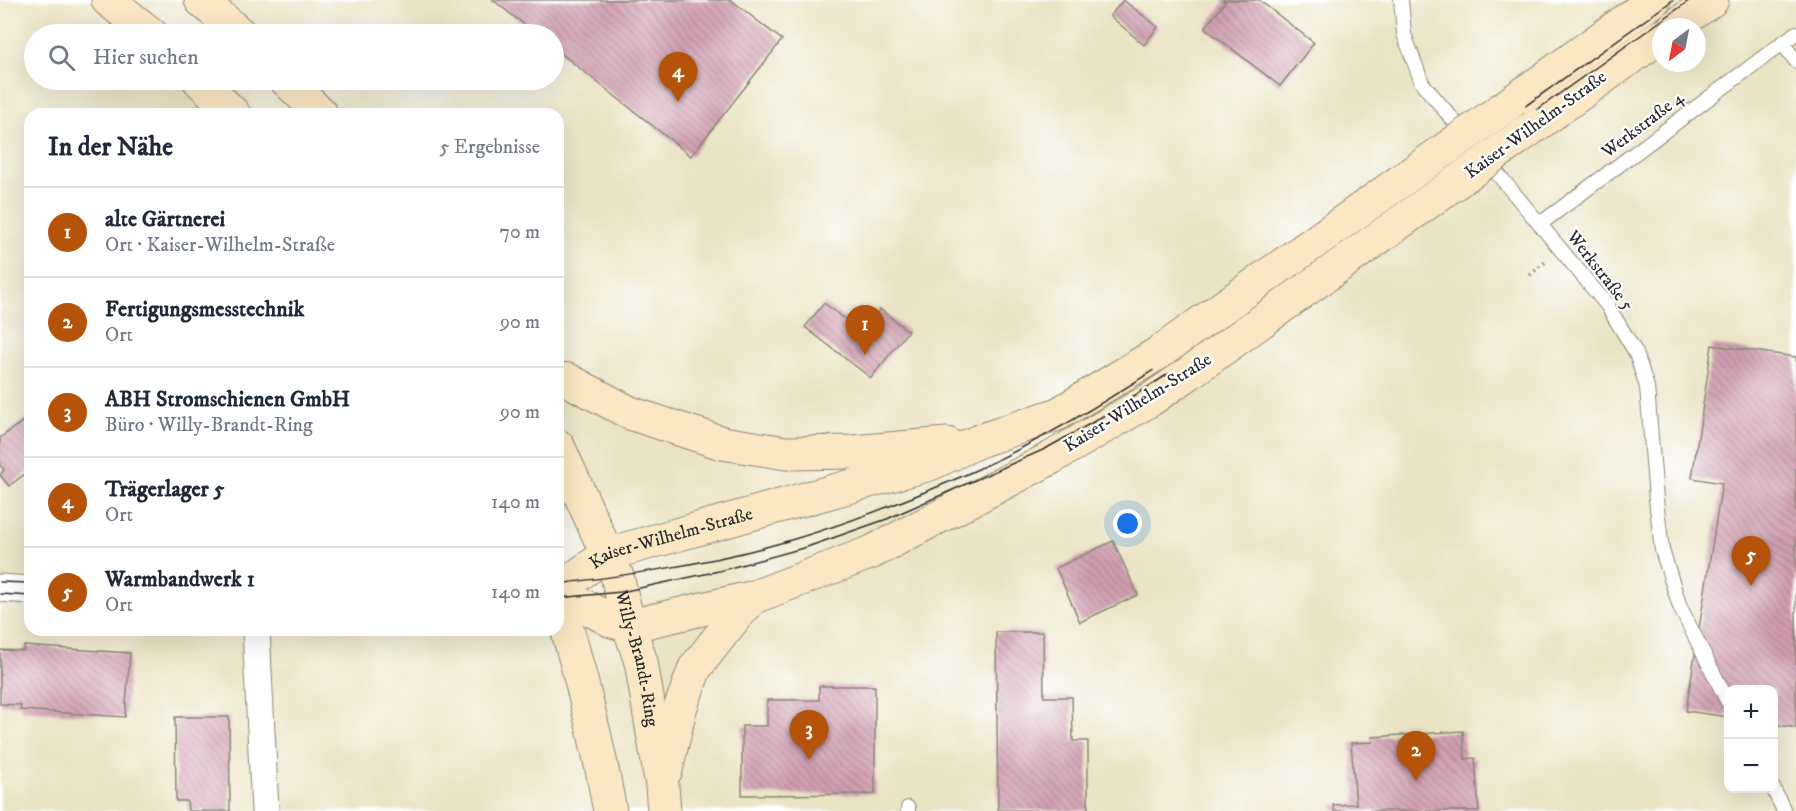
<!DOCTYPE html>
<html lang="de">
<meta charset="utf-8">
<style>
:root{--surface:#fff;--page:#f2f2f3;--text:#1f2937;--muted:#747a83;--line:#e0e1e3;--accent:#b45309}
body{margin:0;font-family:"IM FELL DW Pica",serif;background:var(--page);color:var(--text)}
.controls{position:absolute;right:18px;bottom:18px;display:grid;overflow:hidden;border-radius:12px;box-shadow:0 6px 24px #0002}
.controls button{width:54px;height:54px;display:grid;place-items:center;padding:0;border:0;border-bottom:2px solid var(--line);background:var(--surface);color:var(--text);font:30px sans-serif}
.compass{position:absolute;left:1652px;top:18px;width:54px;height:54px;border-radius:50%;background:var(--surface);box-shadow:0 6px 24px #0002;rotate:212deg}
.you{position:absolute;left:1128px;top:524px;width:21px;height:21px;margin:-15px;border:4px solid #fff;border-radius:50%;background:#1a73e8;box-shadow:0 0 0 9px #1a73e833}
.badge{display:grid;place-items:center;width:39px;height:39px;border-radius:50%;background:var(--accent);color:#fff;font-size:20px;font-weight:700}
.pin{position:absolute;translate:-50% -50px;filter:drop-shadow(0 2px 3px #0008)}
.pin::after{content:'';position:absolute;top:32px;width:21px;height:18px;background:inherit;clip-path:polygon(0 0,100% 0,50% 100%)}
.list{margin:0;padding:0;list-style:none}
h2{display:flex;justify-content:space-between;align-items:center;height:78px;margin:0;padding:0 24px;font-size:26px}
h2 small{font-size:20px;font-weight:400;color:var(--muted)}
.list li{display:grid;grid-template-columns:39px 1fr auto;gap:18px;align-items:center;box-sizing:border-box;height:90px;padding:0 24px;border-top:2px solid var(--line)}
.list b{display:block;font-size:22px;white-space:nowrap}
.list p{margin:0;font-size:20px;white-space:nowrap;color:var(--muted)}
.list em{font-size:20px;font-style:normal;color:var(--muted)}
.icon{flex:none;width:33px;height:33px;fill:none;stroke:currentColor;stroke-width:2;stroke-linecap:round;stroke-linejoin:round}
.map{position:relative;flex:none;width:1796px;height:811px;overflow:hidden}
.search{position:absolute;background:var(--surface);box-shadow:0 6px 24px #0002;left:24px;top:24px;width:540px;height:66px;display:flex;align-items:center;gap:15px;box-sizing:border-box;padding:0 21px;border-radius:33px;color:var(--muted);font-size:22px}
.panel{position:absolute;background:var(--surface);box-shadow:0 6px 24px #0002;left:24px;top:108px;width:540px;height:528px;border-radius:18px}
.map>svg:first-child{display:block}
.building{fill:url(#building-back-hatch)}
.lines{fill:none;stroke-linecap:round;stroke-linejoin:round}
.service-casing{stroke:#8a8878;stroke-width:16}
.minor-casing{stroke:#8a8878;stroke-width:29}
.secondary-casing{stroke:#8a8878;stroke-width:35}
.path{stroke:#8a8878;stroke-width:4;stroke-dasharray:1.5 4.5;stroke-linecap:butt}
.service{stroke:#fff;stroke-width:14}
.minor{stroke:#fff;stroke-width:27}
.secondary{stroke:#fae7c3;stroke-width:33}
.tram{stroke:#2b2b2b;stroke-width:1.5}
.secondary-bridge-casing{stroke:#8a8878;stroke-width:35;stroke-linecap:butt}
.secondary-bridge{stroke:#fae7c3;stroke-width:33}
.labels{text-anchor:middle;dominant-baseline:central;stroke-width:4.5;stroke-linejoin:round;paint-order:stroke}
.street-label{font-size:18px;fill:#2b2b2b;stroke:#fff}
</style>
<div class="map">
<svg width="1796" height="811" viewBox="0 0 1796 811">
<defs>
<pattern id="building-back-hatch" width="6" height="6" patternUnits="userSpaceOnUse" patternTransform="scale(1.5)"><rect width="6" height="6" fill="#d19fb1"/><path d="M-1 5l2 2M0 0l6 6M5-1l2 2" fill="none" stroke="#aa8290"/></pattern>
</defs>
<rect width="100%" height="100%" fill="#fff"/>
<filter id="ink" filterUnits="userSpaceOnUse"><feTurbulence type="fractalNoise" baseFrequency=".0167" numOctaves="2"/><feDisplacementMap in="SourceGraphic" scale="12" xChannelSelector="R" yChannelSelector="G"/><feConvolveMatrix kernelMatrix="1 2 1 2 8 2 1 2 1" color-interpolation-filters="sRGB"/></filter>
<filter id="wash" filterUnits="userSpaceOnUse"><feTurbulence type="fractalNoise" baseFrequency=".008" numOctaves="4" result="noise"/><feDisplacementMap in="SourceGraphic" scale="24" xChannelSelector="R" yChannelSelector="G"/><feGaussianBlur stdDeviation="1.35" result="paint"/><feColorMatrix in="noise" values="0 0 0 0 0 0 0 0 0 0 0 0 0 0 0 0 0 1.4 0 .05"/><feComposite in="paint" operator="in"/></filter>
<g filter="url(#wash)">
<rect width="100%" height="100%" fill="#eae4c5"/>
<g id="blocks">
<!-- building -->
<g class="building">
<polygon points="493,0 731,0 782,40 691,156 554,48 554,34 536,34"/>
<polygon points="1123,0 1158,27 1144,45 1110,16"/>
<polygon points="1223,0 1259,0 1314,43 1280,86 1205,28 1225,2"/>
<polygon points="824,303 862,332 880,309 908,331 871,378 805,327"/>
<polygon points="1712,345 1796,357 1796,728 1774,724 1774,690 1728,690 1728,717 1686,711 1722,483 1692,478"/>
<polygon points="30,416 30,470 9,486 0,475 4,470 0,465 0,438"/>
<polygon points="1113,541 1138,595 1080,622 1056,568"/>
<polygon points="996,632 1043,632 1044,697 1072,697 1073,741 1088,741 1088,811 998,810"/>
<polygon points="24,646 130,653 125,717 20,710 21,705 0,704 0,650 24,651"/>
<polygon points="819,686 875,686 875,794 742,795 742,726 767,726 767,700 819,700"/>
<polygon points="175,717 229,717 230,811 188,811 187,801 176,801"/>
<polygon points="1463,731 1465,759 1475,758 1479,811 1334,811 1333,805 1356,804 1351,743 1373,742 1372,737"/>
</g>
</g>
</g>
<g filter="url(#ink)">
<use href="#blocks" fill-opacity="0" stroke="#8a8878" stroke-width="1.5"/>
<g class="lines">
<!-- service casing -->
<g class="service-casing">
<g id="service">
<polyline points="1401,0 1404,34 1422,83 1465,134"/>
<polyline points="1782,43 1796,61"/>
<polyline points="1487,161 1607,305 1636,353 1647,387 1656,499 1662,550 1680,607 1728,702"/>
<polyline points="1540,224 1796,33"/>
<polyline points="1773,788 1784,811"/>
<polyline points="908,808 908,811"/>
</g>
</g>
<!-- minor casing -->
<g class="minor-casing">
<g id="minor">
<polyline points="0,588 30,590"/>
<polyline points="256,630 265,811"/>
</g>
</g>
<!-- secondary casing -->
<g class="secondary-casing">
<g id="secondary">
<polyline points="108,0 151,34"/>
<polyline points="201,0 240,34"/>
<polyline points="1674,27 1712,0"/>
<polyline points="199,80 234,114"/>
<polyline points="286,80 321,114"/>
<polyline points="1509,104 1654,0"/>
<polyline points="1535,126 1661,36"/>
<polyline points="558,379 568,380 630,413 722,443 786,453 852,452 947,444"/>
<path id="s1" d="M558,446L617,576L629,626L641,662L662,786L664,811"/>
<path id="s2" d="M558,589L608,554L930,464L979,441L1058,414L1157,354"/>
<polyline points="558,592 612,621 629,626 754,597 872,552 1051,458 1150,400 1185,376"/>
<path d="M558,598C579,668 597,738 610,811"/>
<polyline points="666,770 680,709 695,668 735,617 754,597"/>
</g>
</g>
<!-- path -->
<polyline class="path" points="1530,275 1545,262"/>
<!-- service -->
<use href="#service" class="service"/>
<!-- minor -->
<use href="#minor" class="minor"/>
<!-- secondary -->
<use href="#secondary" class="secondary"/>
<!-- tram -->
<g class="tram">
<polyline points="0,582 30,583"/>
<path d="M558,584C628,575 698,565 766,547C834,529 901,503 965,475C1097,417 1213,330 1329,247C1443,164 1559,83 1673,0"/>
<polyline points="0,594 30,596"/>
<polyline points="558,598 621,592 719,571 807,547 887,519 1045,449 1095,421 1176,369 1690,0"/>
</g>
<!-- secondary-bridge casing -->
<g class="secondary-bridge-casing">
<g id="secondary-bridge">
<polyline points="1157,354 1509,104"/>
<polyline points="1185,376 1535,126"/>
</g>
</g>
<!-- secondary-bridge -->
<use href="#secondary-bridge" class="secondary-bridge"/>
</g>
</g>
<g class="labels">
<!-- street labels -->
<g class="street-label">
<text transform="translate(1536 125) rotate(-36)">Kaiser-Wilhelm-Straße</text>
<text transform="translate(1643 125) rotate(-37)">Werkstraße 4</text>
<text transform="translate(1600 271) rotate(52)">Werkstraße 5</text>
<text transform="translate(1138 403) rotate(-32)">Kaiser-Wilhelm-Straße</text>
<text stroke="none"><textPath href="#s2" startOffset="126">Kaiser-Wilhelm-Straße</textPath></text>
<text stroke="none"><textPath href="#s1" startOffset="228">Willy-Brandt-Ring</textPath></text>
</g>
</g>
</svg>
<div class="controls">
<button>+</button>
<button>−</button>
</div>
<svg class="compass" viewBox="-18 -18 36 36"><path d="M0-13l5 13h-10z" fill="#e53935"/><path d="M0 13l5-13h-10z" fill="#747a83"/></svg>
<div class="you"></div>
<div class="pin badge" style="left:865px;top:355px">1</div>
<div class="pin badge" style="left:1416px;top:781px">2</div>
<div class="pin badge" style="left:809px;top:760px">3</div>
<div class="pin badge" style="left:678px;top:102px">4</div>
<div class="pin badge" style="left:1751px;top:586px">5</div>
<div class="search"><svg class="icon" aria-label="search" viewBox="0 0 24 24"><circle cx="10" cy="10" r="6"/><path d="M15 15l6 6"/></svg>Hier suchen</div>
<section class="panel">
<h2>In der Nähe<small>5 Ergebnisse</small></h2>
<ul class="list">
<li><span class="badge">1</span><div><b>alte Gärtnerei</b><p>Ort · Kaiser-Wilhelm-Straße</p></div><em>70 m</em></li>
<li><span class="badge">2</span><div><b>Fertigungsmesstechnik</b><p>Ort</p></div><em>90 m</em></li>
<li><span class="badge">3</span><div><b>ABH Stromschienen GmbH</b><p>Büro · Willy-Brandt-Ring</p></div><em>90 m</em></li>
<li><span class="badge">4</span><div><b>Trägerlager 5</b><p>Ort</p></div><em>140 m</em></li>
<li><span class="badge">5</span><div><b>Warmbandwerk 1</b><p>Ort</p></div><em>140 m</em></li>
</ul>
</section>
</div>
